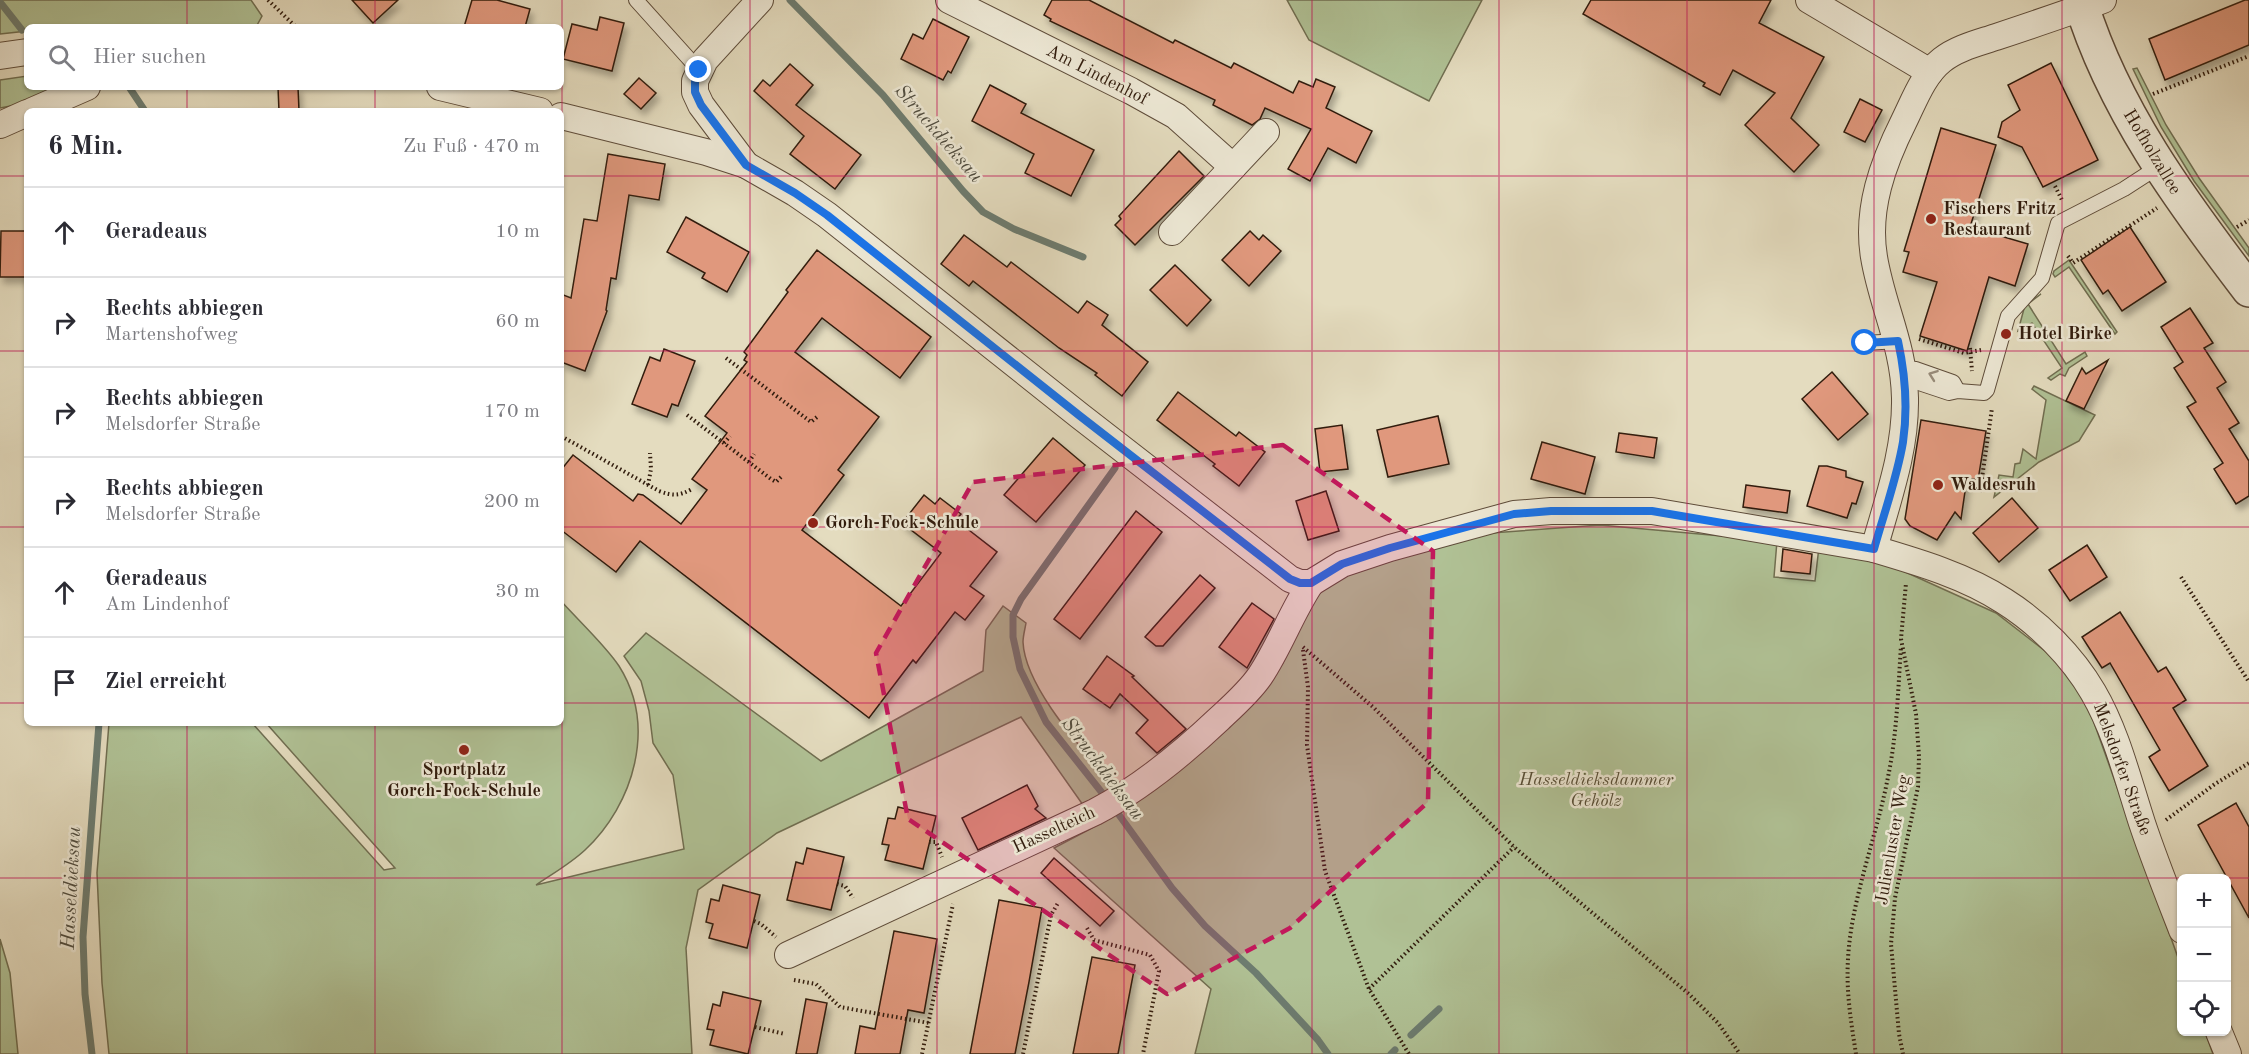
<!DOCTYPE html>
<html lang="de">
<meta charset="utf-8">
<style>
:root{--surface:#fff;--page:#f7f7f7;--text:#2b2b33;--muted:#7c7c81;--line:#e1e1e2}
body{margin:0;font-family:"Old Standard TT",serif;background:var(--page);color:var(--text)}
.controls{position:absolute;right:18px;bottom:18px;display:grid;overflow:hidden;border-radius:9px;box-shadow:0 2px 4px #0004}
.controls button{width:54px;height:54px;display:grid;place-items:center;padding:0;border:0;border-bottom:2px solid var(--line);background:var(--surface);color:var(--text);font:30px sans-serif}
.stop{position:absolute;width:18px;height:18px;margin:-14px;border:4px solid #1a73e8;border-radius:50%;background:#fff}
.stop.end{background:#1a73e8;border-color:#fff;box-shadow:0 2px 6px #0008}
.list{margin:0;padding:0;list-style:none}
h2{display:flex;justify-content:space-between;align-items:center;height:78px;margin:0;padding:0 24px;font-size:26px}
h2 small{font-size:20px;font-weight:400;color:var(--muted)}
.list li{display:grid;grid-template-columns:39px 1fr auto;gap:18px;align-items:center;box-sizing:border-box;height:90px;padding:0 24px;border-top:2px solid var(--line)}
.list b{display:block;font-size:22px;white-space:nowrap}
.list p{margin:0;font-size:20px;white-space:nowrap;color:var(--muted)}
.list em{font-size:20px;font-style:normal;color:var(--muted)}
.icon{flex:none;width:33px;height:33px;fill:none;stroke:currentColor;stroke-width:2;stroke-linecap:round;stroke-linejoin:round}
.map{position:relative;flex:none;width:2249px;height:1054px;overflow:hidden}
.search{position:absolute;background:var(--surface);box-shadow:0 2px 4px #0004;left:24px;top:24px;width:540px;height:66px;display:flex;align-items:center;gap:15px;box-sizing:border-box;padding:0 21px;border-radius:9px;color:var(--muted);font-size:22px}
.panel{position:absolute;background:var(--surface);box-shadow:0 2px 4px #0004;left:24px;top:108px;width:540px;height:618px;border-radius:9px}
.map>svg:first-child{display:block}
.green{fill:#b0c195;stroke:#706e51;stroke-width:1.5}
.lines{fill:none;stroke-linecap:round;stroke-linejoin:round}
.stream{stroke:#6d7c70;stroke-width:7}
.building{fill:#e0987d;stroke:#311c0d;stroke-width:1.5;filter:url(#shadow)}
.service-casing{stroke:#5e4c3a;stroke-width:16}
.minor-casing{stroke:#5e4c3a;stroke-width:28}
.tertiary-casing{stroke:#5e4c3a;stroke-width:36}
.path{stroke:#311c0d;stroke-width:4;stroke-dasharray:1.5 3;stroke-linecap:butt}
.service{stroke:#ede8d5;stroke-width:14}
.minor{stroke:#ede8d5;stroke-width:26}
.tertiary{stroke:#ede8d5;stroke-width:33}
.oneway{stroke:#988c7b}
.route{stroke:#1a73e8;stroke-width:8}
.marked{fill:#c2185b;fill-opacity:0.2;stroke:#c2185b;stroke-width:4.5;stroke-dasharray:12 8;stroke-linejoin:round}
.grid{fill:none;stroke:#c2185b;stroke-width:1.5;stroke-opacity:0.55}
.poi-dot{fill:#8f2418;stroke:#ede8d5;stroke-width:2}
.labels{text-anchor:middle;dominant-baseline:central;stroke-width:5;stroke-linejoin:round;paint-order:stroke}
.street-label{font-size:18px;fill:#311c0d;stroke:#ede8d5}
.poi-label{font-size:18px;font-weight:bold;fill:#311c0d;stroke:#ede8d5;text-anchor:start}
.park-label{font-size:18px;font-style:italic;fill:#574e36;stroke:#ede8d5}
.water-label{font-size:20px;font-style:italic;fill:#4f4c3f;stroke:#ede8d5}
</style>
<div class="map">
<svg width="2249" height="1054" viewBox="0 0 2249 1054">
<defs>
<filter id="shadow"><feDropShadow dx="3.5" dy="6" stdDeviation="3" flood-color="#0004"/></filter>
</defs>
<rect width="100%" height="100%" fill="#e4dcbf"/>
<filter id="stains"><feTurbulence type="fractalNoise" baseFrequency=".00333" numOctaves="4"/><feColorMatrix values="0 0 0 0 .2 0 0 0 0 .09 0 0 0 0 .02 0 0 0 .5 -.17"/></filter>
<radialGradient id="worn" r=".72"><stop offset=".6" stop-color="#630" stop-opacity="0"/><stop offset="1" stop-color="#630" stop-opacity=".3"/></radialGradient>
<!-- green -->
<g class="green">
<polygon points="0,0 251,0 262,16 256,27 27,27 27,31 0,34"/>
<polygon points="1287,0 1482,0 1429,101 1309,40"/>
<polygon points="2137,68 2166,125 2199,178 2249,248 2249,256 2194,181 2161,127 2133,69"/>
<polygon points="27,76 27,87 62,87 21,104 0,108 0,80"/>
<polygon points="2069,260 2117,332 2115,334 2069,267 2055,277 2053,274 2054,271"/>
<polygon points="2041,294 2028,304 2066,364 2085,352 2087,356 2069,368 2065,376 2060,374 2051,380 2048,378 2062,368 2032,323 2018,331 2025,305"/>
<polygon points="2034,386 2095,415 2079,441 2039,462 1994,497 1999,475 2013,477 2015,464 2020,463 2023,449 2036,459 2046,400 2032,389"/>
<polygon points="1600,525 1777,541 1774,577 1815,581 1819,547 1870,556 1996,613 2049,654 2074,682 2092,717 2181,966 2182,1032 2205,1032 2213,1054 1195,1054 1211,989 1054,848 1090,829 1135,802 1171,776 1230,727 1260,695 1283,663 1303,616 1323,589 1345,576 1393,555 1491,533"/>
<path d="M561,601C578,620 606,646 619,666C657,726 634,804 585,850C570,864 552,874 536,885L684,849L673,775L653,743L649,711L641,681L624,656L646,633L821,761L983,671L986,630L1003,606L1026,623C1025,629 1023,636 1023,642C1025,688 1085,752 1114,787L1083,805L1021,717L777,833L698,890L686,948L692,1054H109L102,983L97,873L109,723H252L384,870L395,868L266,723H561Z"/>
<polygon points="0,939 10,973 18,1054 0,1054"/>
</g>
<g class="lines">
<!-- stream -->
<g class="stream">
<polyline points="790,0 883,95 963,191 983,212 1014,229 1083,257"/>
<polyline points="0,2 22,30"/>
<polyline points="129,87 145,111"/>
<polyline points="1107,799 1046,722 1020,669 1013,637 1013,615 1021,599 1115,468"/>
<polyline points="1114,808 1172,888 1205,926 1256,973 1318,1040 1328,1054"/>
<polyline points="1411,1035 1439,1009"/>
<polyline points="92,1054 85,994 83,937 99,723"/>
<polyline points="1391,1054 1395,1050"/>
</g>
</g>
<!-- building -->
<g class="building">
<polygon points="352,0 398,0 373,23"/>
<polygon points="472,0 497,0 530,9 525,27 464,27"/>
<polygon points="1052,0 1089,0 1173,43 1175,40 1231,68 1234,63 1293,93 1299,81 1313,87 1316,79 1335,87 1326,108 1372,131 1356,163 1328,148 1310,181 1288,169 1311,129 1265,108 1260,119 1252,125 1213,105 1215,100 1050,21 1051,19 1044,15"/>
<polygon points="1591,0 1771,0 1759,23 1824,57 1791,118 1819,145 1794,172 1745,125 1775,93 1733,70 1720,95 1703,86 1705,83 1583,14"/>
<polygon points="2245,0 2249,0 2249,45 2165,80 2149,39"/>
<polygon points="600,17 624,23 612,71 563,59 572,24 597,30"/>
<polygon points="933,19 969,37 951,73 948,71 943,80 901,59 913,34 923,39"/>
<polygon points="2051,63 2098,160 2043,187 2022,147 1998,137 2002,122 2020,110 2008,85"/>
<polygon points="790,64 813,85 796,105 861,155 835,189 790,154 804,136 754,91 763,80 770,86"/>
<polygon points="639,78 656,93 641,109 624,94"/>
<polygon points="990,85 1026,104 1021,113 1094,150 1071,196 1025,173 1034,154 972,121"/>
<polygon points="278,87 298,87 299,111 279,111"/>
<polygon points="1860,99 1882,110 1865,142 1844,132"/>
<polygon points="1941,128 1996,145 1970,227 2028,244 2015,286 1989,277 1967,351 1920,336 1937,282 1903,272 1909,252 1904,251"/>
<polygon points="1179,151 1204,176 1135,245 1115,225 1121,219 1119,216"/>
<polygon points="608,154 665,164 659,200 629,195 616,279 611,278 606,310 607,311 585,371 561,362 561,294 571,298 584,219 597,221"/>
<polygon points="686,217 749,252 727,292 702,278 705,273 667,252"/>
<polygon points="2130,227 2166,282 2122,311 2108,290 2103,294 2081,260"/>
<polygon points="1,231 27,231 27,277 0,277"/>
<polygon points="1250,231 1259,240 1263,235 1281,251 1249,286 1222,260"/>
<polygon points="964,235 1007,267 1011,262 1078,313 1087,301 1108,315 1102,325 1148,362 1122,396 1095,375 1097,373 1059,348 973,281 969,286 941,264"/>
<polygon points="817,250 931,337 900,378 822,318 795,352 879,417 838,470 844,475 802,530 901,606 941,553 902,523 924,495 935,504 940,498 961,514 956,520 997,552 970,586 984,596 965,620 955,612 916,663 913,660 869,718 640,541 616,572 561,530 561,470 573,455 633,501 638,494 643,495 681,524 707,490 692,479 727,433 705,416 747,362 744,360 747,355 744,352 788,292 786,290"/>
<polygon points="1175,265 1211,300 1187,326 1150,290"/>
<polygon points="2190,308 2213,343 2204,348 2226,382 2217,388 2239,423 2229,429 2249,461 2249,496 2236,504 2214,469 2223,463 2187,407 2196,402 2174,368 2183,362 2161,327"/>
<polygon points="664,349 695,361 678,406 672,404 667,417 632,404 650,357 660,361"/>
<polygon points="2108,360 2084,409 2066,401 2082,368 2086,374"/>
<polygon points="1832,372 1868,414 1838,440 1802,399"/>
<polygon points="1178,392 1236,436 1239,432 1265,452 1239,486 1213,466 1215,464 1157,420"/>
<polygon points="1438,416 1449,464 1388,477 1377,430"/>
<polygon points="1921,420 1986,431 1978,480 1967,478 1961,519 1955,512 1937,540 1910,526 1905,519"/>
<polygon points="1342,425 1348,469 1320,472 1315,429"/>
<polygon points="1619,433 1657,438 1654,458 1616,452"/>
<polygon points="1053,438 1085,465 1036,522 1004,495"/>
<polygon points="1542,442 1595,457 1585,494 1531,479"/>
<polygon points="1819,466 1827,466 1846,471 1846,477 1863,482 1856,504 1852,503 1847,518 1807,506"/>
<polygon points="1746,485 1790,491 1787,513 1743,507"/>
<polygon points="1326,491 1339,531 1308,540 1296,501"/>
<polygon points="2012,498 2038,528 1999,562 1973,533"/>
<polygon points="1136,511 1162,532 1080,639 1054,619"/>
<polygon points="2087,545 2107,577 2070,601 2049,570"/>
<polygon points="1783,549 1812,554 1810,574 1781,571"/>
<polygon points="1200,575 1215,588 1163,646 1156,646 1145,637"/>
<polygon points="1252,603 1274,619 1247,668 1219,647"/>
<polygon points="2120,612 2158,672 2166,667 2186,700 2173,708 2208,766 2169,791 2149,757 2160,750 2110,663 2102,668 2082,637"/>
<polygon points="1107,656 1134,676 1132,677 1186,729 1157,753 1136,733 1148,720 1120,694 1110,708 1083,689"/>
<polygon points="1027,785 1038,806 1035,809 1046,818 978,850 962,818"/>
<polygon points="2236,803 2249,827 2249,918 2198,825"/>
<polygon points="898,807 936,816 923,869 885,860 889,845 882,844 888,818 895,819"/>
<polygon points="807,848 844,857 831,910 787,900 796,862 803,864"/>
<polygon points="1054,858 1114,911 1100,926 1041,873"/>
<polygon points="723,885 760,895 747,948 709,938 713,924 706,922 711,899 719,901"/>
<polygon points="999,900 1042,908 1029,982 1015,1054 970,1054"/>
<polygon points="894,931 937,939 924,1013 908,1010 900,1054 855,1054 860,1026 875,1029"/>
<polygon points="1092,957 1135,965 1118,1054 1073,1054"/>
<polygon points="723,992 761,1001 748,1054 710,1045 714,1030 707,1029 713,1004 720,1006"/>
<polygon points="806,999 827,1003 817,1054 796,1054"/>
</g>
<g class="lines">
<!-- service casing -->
<g class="service-casing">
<g id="service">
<polyline points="636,0 699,70"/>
<polyline points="1865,343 1898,341"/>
<polyline points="1903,368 1916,369 1953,382 1958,391"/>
<polyline points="1904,382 1916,382 1949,393 1958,391 1984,393 1987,390 2008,316 2042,278 2058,223 2124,189 2158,167"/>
</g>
</g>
<!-- minor casing -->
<g class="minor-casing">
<g id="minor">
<polyline points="949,0 1131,91 1176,116 1233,167"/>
<polyline points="1809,0 1930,72"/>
<polyline points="0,56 27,52"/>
<polyline points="440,87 540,111"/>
<polyline points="32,111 87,87"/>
<path d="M561,116L706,152L746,165L795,193L827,215L1080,416L1290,579L1300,583H1311L1342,564L1390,548L1514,514L1551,511H1652L1874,549C1918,562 1966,576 2004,601C2039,623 2072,656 2093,692C2116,731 2128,780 2142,823C2154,859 2168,894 2182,930"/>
<polyline points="0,125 27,113"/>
<polyline points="746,165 701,105 695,92 695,81 705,60 760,0"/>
<polyline points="1172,232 1266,132"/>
<path d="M1874,549C1888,499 1906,450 1905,398C1904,345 1882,306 1874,257C1866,209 1883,163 1904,121C1914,101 1923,75 1942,60C1957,48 1978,43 1996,37C2032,25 2068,13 2103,0"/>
<path d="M788,955L1095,812C1141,788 1181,755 1219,719C1233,706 1249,692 1260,676C1280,646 1291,613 1311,583"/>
<polyline points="2219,1032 2228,1054"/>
</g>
</g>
<!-- tertiary casing -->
<g class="tertiary-casing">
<path id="tertiary" d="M2080,0C2113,109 2181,201 2249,290"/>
</g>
<!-- path -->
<g class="path">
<polyline points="268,0 296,27"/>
<polyline points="2153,94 2249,56"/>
<polyline points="2055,186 2063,202"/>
<polyline points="2237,227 2249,220"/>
<polyline points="2068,256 2073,263 2157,208"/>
<polyline points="1919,339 1964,353 1981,350"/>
<polyline points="1970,348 1972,371"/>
<polyline points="726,358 811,422 817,417"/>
<polyline points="687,415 771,479 776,482 782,476"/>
<path d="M561,436L659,491C673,496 679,496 692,489"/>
<polyline points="724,443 730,436"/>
<polyline points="749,462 754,454"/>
<polyline points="648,485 651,469 650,453"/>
<polyline points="1980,492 1992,408"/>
<polyline points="2181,577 2249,682"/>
<polyline points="1303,647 1373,707 1514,847 1689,994 1718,1023 1740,1054"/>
<polyline points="1303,650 1308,687 1307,745 1325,871 1369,989 1409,1054"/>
<polyline points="2166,820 2215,784 2249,763"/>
<polyline points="929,842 936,842 942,857"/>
<polyline points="837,884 845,886 853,898"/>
<polyline points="754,921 761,924 776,937"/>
<polyline points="1087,928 1094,940 1150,955 1159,971 1143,1054"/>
<polyline points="794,980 816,984 840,1007 929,1023"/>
<polyline points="1369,989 1514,847"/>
<polyline points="755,1027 785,1034"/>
<polyline points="922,1054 953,904"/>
<polyline points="1023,1054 1051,915 1058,903"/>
<path d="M1856,1054C1851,1022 1846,992 1848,959C1851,900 1877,835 1888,777C1897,734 1898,690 1901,646"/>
<polyline points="1903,1054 1899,1034 1891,944 1895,898 1918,787 1919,756 1916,714 1901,639 1906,583"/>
</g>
<!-- service -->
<use href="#service" class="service"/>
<!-- minor -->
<use href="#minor" class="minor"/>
<!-- tertiary -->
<use href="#tertiary" class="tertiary"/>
</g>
<!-- one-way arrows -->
<defs><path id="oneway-chevron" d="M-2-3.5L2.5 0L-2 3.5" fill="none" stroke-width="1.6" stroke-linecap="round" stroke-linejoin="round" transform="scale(1.5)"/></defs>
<use class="oneway" href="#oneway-chevron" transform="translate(1933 375) rotate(-160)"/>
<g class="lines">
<!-- route -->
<path class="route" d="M699,70L695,81V92L701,105L746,165L795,193L827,215L1080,416L1290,579L1300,583H1311L1342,564L1390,548L1514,514L1551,511H1652L1874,549C1884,513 1897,478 1903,442C1908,408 1905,373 1898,341L1865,343"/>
</g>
<!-- marked area -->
<path class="marked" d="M1283,445L1433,551L1428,802L1290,928L1167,994L908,819L876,653L973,482Z"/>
<!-- grid -->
<path class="grid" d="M187,0V27M375,0V27M562,0V1054M750,0V1054M937,0V1054M1124,0V1054M1312,0V1054M1499,0V1054M1687,0V1054M1874,0V1054M2062,0V1054M187,87V111M375,87V111M0,176H27M561,176H2249M0,351H27M561,351H2249M0,527H27M561,527H2249M0,703H27M561,703H2249M187,723V1054M375,723V1054M0,878H2249"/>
<!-- markers -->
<g class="poi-dot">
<circle cx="1931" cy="219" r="6"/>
<circle cx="2006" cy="334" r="6"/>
<circle cx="1938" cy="485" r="6"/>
<circle cx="813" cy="523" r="6"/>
<circle cx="464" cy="750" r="6"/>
</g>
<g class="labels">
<!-- street labels -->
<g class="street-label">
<text transform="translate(1097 75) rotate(27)">Am Lindenhof</text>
<text transform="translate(2152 152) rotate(59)">Hofholzallee</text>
<text transform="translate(2122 769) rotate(70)">Melsdorfer Straße</text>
<text transform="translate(1054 830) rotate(-25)">Hasselteich</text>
<text transform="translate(1893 840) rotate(-80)">Julienluster Weg</text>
</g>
<!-- poi labels -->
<g class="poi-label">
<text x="1943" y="209">Fischers Fritz<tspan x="1943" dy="21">Restaurant</tspan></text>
<text x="2018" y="334">Hotel Birke</text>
<text x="1950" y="485">Waldesruh</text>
<text x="825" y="523">Gorch-Fock-Schule</text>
<text x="464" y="770" text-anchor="middle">Sportplatz<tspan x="464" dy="21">Gorch-Fock-Schule</tspan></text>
</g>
<!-- park labels -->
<g class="park-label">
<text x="1596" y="780">Hasseldieksdammer<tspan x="1596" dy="21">Gehölz</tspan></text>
</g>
<!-- water labels -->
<g class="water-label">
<text transform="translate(938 134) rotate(49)">Struckdieksau</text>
<text transform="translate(1102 769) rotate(53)">Struckdieksau</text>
<text transform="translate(72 888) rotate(-87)">Hasseldieksau</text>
</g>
</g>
<rect width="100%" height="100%" filter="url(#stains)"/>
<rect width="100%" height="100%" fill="url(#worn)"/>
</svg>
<div class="controls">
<button>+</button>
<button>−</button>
<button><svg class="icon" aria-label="locate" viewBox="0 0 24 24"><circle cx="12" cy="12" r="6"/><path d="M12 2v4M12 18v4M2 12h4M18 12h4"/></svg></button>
</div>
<div class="stop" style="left:1865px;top:343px"></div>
<div class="stop end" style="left:699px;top:70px"></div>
<div class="search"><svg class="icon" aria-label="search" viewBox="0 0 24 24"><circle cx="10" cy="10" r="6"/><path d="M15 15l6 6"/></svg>Hier suchen</div>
<section class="panel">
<h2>6 Min.<small>Zu Fuß · 470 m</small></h2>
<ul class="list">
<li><svg class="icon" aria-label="ahead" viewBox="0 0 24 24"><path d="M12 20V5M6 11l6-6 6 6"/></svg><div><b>Geradeaus</b></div><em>10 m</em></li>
<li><svg class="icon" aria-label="right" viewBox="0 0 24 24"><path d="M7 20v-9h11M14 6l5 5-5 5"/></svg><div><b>Rechts abbiegen</b><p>Martenshofweg</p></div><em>60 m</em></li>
<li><svg class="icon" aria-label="right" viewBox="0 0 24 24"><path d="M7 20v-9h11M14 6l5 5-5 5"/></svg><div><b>Rechts abbiegen</b><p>Melsdorfer Straße</p></div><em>170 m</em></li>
<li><svg class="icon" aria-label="right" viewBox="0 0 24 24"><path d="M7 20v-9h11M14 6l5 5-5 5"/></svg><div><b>Rechts abbiegen</b><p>Melsdorfer Straße</p></div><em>200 m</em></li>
<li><svg class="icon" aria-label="ahead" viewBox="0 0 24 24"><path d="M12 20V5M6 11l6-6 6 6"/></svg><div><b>Geradeaus</b><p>Am Lindenhof</p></div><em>30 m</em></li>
<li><svg class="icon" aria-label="arrive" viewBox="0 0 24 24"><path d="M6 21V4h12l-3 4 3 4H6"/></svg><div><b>Ziel erreicht</b></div></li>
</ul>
</section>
</div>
